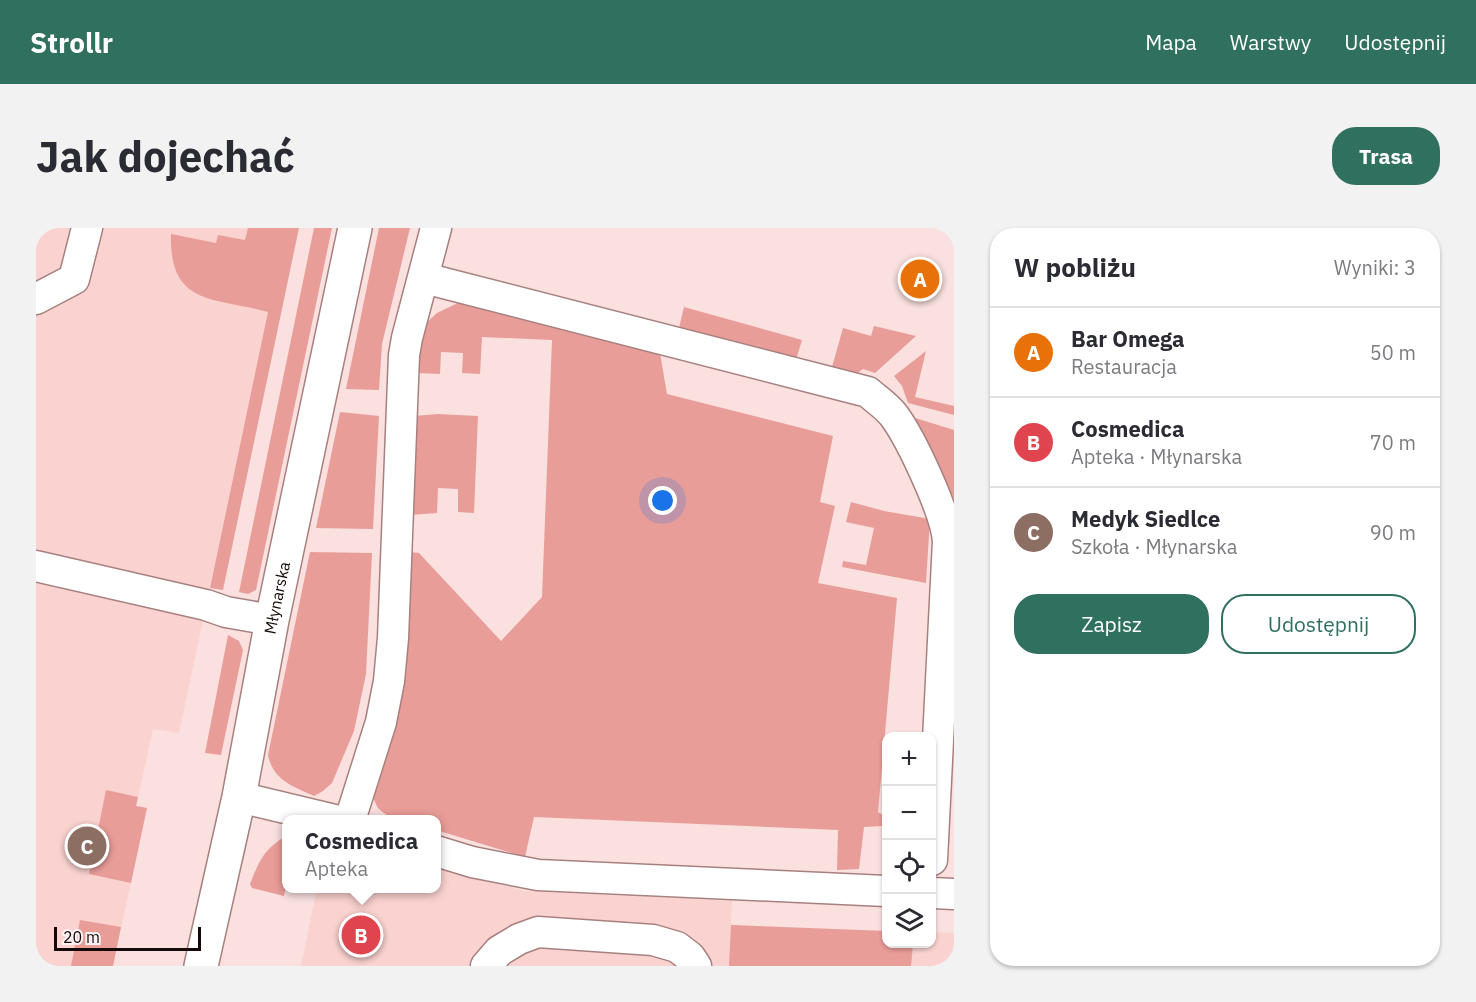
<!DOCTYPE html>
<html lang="pl">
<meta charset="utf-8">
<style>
:root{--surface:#fff;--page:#f2f2f3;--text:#2b2b33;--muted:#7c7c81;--line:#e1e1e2;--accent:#30705e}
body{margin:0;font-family:"IBM Plex Sans",sans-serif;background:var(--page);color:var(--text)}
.controls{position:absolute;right:18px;bottom:18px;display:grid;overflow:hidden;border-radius:12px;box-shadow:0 2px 4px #0004}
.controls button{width:54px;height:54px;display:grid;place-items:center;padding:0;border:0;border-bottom:2px solid var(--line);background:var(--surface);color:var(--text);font:30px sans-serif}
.scale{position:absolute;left:18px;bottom:15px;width:147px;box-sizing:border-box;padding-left:6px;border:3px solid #150808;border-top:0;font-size:16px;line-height:21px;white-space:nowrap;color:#150808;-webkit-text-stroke:4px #fbf2f1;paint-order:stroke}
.you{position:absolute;left:627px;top:273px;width:21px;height:21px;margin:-15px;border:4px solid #fff;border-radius:50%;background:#1a73e8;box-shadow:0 0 0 9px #1a73e833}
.badge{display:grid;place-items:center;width:39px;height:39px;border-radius:50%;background:var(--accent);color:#fff;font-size:20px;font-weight:700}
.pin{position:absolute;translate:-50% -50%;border:3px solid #fff;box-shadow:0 2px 6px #0006}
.popup{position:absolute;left:246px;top:587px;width:159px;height:78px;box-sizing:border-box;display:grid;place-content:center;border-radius:12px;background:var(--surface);filter:drop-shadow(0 2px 4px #0005);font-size:20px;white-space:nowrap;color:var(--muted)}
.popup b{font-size:22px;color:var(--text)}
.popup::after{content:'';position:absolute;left:50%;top:100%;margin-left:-12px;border:12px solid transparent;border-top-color:var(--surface)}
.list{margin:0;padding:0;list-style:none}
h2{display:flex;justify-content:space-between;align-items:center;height:78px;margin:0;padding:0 24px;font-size:26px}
h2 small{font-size:20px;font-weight:400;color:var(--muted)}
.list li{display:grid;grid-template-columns:39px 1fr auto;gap:18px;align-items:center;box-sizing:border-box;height:90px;padding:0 24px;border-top:2px solid var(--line)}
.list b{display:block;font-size:22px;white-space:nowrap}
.list p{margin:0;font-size:20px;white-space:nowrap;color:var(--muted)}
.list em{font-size:20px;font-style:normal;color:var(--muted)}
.actions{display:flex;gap:12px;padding:18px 24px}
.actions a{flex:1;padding:14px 0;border:2px solid var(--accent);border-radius:24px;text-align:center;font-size:21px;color:var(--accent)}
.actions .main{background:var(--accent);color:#fff}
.icon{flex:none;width:33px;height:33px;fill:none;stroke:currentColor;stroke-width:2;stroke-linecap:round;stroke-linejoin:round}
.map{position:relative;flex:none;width:918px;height:738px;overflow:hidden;border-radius:24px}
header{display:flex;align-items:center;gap:36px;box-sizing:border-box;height:84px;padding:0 30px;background:var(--accent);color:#fff}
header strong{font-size:28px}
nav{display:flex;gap:33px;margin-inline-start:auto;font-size:21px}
.intro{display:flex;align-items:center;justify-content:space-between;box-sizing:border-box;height:144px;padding:0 36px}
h1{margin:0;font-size:42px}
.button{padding:15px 27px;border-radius:24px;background:var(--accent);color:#fff;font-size:21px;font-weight:700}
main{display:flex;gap:36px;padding:0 36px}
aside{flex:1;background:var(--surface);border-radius:24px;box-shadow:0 2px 4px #0004}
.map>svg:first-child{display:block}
.built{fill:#fad2cf}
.green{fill:#e99d99}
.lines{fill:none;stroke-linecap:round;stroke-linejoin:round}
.service-casing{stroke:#a7817f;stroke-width:33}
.minor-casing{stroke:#a7817f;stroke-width:36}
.service{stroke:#fff;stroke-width:30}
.minor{stroke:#fff;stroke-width:33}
.labels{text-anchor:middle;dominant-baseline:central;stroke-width:6;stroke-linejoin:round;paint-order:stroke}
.street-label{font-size:16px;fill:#150808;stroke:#fbf2f1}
</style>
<header>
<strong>Strollr</strong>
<nav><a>Mapa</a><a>Warstwy</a><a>Udostępnij</a></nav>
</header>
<div class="intro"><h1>Jak dojechać</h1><a class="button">Trasa</a></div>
<main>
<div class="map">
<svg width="918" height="738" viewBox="0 0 918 738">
<rect width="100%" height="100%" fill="#fae0de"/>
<!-- built -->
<g class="built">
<polygon points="0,0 250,0 143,505 117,501 100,578 111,580 77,738 0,738"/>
<polygon points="400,638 488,663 696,673 695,697 850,703 850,716 896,716 896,704 918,705 918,738 265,738 281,661 400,660"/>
</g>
<!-- green -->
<g class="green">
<path d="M212,0H263L187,362L174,360L232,84C179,69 133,79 135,6L180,15L182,7L209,12Z"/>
<polygon points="278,0 296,0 220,362 212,366 203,364"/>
<polygon points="343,0 374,0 346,116 343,162 310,161"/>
<path d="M426,73L624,125L631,166L797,208L784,274L799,278L782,355L861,370L842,584L850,589L846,598L828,599L823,641L801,642L802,602L498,589L489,629L400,602V592C383,591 355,596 342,580C340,577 338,571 336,567L373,324L383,325L465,413L506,369L516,112L446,109L444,146L426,145L427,125L405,124L404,146L381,145L386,99L401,85Z"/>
<polygon points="648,79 766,112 760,132 643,100"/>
<polygon points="838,98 880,108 839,145 827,141 819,147 796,139 807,100 835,108"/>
<polygon points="890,123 879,169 918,178 918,187 872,175 866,158 858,148"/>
<polygon points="304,184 343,188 337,301 280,300"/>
<polygon points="402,186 442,188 438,285 422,284 422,261 402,260 401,285 375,287 378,188"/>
<polygon points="876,189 918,202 918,271"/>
<polygon points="815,274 848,283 894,291 890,355 806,339 807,333 830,337 838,300 810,294"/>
<path d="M274,324L336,325L330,446L318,503L296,555L287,563L278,568C256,558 237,552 232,527Z"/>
<polygon points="192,407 203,413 207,422 185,527 169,525"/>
<polygon points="70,562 102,569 100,578 111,580 95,655 53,646"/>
<path d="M250,608V657L248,668L216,660L214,656C223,633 228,621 250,608Z"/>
<polygon points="44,692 85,699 77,738 35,738"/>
<polygon points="695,697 850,703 850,716 877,716 875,738 693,738"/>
</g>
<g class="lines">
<!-- service casing -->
<g class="service-casing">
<g id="service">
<path d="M388,50L832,164C841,172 852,179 859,189C876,213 910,285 912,313L896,632"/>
<polyline points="0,71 38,51 51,0"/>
<polyline points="0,338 170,377 190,384 236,392"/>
<polyline points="203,569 299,592"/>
<polyline points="314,592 345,494 353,453 357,410 368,127 371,110 400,0"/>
<polyline points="400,623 436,634 502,647 850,663"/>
<polyline points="896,665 918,666"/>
<polyline points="450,738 463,723 483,711 502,704 617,712 641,719 654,729 660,738"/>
</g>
</g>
<!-- minor casing -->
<g class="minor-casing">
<g id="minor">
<path id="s1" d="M165,738L203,569L236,392L319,0"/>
</g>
</g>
<!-- service -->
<use href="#service" class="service"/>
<!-- minor -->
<use href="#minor" class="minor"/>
</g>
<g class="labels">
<!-- street labels -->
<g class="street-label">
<text stroke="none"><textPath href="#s1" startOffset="376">Młynarska</textPath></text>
</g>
</g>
</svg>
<div class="controls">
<button>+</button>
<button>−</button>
<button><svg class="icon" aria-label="locate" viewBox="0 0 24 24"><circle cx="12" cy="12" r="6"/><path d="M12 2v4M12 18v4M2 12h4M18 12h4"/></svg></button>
<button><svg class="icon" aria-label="layers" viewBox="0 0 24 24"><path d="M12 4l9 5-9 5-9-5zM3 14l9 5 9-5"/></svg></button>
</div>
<div class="scale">20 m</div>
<div class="you"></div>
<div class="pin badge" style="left:884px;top:51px;background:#e8710a">A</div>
<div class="pin badge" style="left:325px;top:707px;background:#e0444e">B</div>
<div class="popup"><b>Cosmedica</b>Apteka</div>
<div class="pin badge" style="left:51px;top:618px;background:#8d6e63">C</div>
</div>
<aside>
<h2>W pobliżu<small>Wyniki: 3</small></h2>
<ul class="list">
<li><span class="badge" style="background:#e8710a">A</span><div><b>Bar Omega</b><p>Restauracja</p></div><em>50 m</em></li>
<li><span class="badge" style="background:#e0444e">B</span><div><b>Cosmedica</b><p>Apteka · Młynarska</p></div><em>70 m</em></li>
<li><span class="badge" style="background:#8d6e63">C</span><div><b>Medyk Siedlce</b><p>Szkoła · Młynarska</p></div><em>90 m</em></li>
</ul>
<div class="actions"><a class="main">Zapisz</a><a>Udostępnij</a></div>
</aside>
</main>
